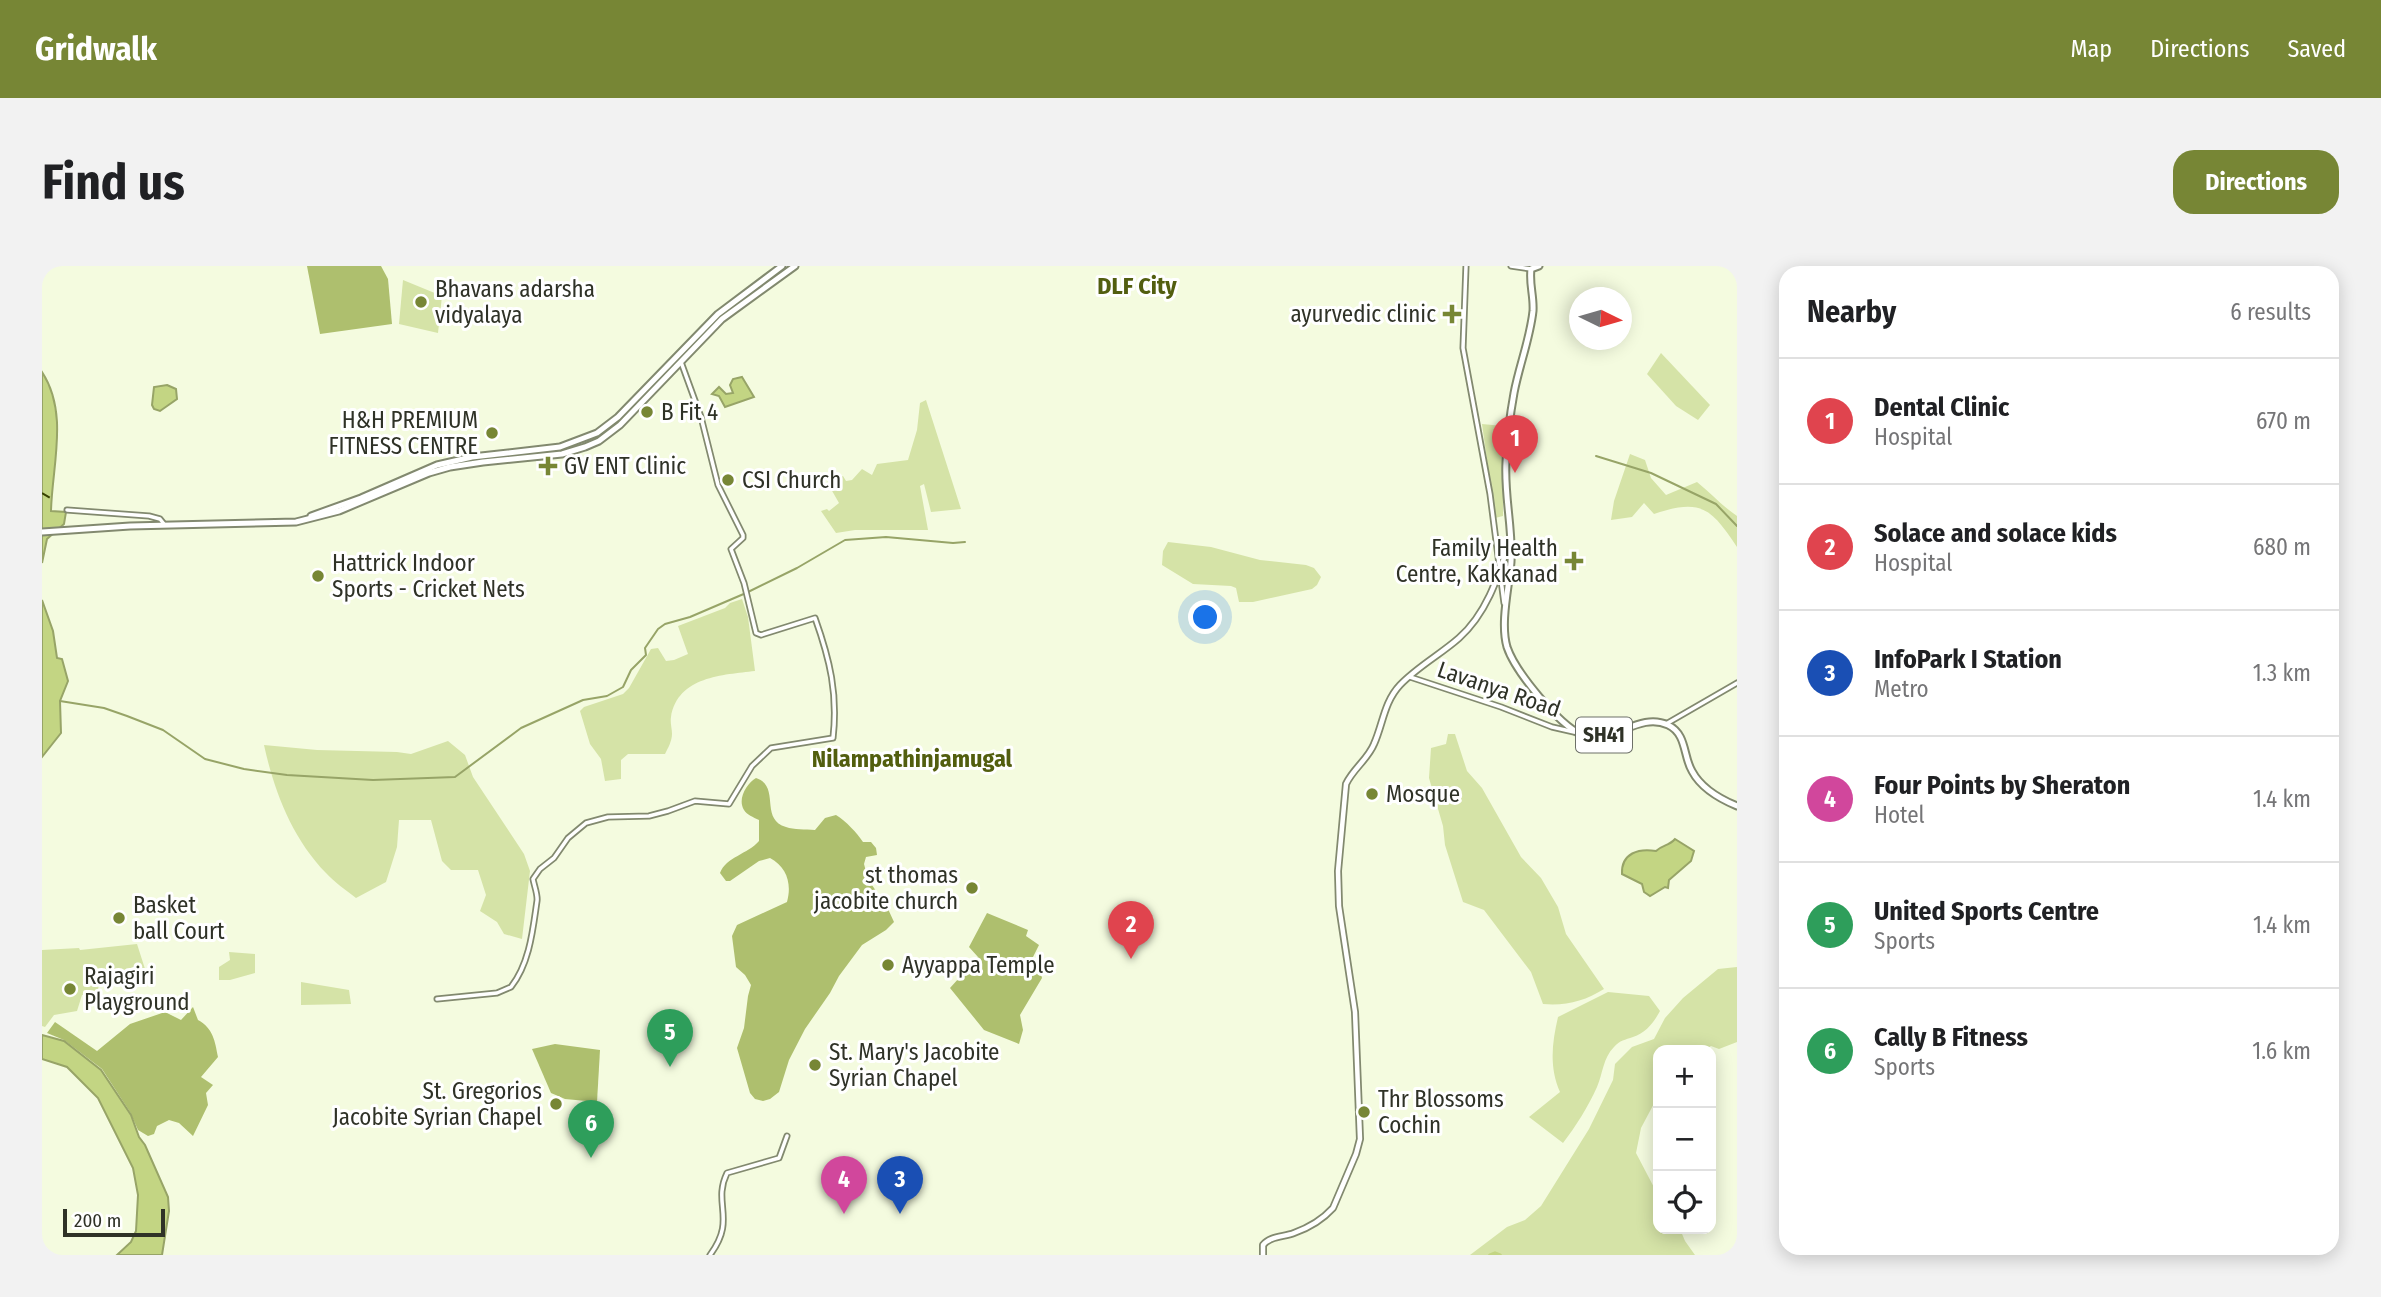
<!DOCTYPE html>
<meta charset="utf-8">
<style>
:root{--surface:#fff;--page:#f2f2f2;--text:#202124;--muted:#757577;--line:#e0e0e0;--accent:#778635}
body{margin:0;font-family:"Fira Sans Condensed",sans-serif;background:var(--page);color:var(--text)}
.controls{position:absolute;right:21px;bottom:21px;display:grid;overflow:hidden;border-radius:14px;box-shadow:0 4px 18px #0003}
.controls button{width:63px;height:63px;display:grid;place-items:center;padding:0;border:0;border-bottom:2px solid var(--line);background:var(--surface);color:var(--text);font:35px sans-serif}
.compass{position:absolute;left:1527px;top:21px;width:63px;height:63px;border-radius:50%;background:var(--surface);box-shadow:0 4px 18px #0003;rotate:95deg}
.scale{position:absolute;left:21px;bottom:18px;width:102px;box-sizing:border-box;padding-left:7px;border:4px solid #2f3227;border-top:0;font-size:19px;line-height:24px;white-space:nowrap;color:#2f3227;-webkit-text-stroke:5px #fff;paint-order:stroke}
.you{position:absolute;left:1164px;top:352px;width:24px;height:24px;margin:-18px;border:5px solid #fff;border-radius:50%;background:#1a73e8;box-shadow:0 0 0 10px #1a73e833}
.badge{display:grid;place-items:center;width:46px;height:46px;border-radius:50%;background:var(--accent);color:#fff;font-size:23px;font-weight:700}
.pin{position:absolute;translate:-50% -58px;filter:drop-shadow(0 2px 4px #0008)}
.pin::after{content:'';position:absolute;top:37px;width:24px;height:21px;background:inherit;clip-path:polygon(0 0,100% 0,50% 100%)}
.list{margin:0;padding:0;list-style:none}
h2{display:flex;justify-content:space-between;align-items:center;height:91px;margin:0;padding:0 28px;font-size:30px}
h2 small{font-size:23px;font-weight:400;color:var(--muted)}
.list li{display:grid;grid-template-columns:46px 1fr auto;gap:21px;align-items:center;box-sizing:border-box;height:126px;padding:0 28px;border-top:2px solid var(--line)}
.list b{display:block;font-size:26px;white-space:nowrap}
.list p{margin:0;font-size:23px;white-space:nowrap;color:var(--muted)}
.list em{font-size:23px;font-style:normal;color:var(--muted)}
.icon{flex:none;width:38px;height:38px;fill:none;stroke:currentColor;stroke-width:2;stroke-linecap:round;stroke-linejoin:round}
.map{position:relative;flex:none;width:1695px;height:989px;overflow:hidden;border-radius:21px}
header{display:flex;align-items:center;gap:42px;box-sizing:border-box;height:98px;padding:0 35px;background:var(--accent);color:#fff}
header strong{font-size:33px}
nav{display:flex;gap:38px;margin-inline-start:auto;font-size:24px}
.intro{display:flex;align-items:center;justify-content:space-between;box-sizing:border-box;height:168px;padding:0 42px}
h1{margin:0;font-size:49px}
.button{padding:18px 32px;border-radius:21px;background:var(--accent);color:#fff;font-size:24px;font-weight:700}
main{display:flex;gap:42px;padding:0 42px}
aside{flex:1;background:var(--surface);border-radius:21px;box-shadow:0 4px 18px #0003}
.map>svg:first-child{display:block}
.green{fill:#d5e3a7}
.forest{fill:#aebf6e}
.water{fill:#c3d583;stroke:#97a467;stroke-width:2}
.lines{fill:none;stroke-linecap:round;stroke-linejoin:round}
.stream{stroke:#97a467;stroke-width:2}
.canal{stroke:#c3d583;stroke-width:3.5}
.ferry{stroke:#374100;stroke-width:2;stroke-dasharray:9 7;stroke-linecap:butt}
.tertiary-casing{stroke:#82896f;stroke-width:7}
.secondary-casing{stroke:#82896f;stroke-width:8}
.primary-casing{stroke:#82896f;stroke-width:9}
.tertiary{stroke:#fff;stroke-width:3.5}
.secondary{stroke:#fff;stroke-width:4.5}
.primary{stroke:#fff;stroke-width:5}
.poi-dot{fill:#778635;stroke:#fff;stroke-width:2.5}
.labels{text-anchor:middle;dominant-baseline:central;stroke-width:6;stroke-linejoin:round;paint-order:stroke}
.shield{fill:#fff;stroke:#6d7068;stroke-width:2}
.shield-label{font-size:21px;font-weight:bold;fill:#2f3227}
.poi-label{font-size:23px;fill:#2f3227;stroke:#fff;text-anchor:start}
.street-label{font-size:23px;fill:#2f3227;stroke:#fff}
.neighbourhood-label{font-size:24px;font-weight:bold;fill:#525e0f;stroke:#fff}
</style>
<header>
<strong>Gridwalk</strong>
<nav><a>Map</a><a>Directions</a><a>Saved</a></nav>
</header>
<div class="intro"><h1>Find us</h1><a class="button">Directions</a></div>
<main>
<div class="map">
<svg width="1695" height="989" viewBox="0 0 1695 989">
<rect width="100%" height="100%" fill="#f4fbdf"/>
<!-- green -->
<g class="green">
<polygon points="361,14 400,30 396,67 357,58"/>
<polygon points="1619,87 1668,139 1656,154 1634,140 1605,108"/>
<polygon points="884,134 919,243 889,246 882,218 878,220 886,264 813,264 794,267 779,245 785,243 787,245 797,237 785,216 801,210 804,215 810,214 820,203 830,209 835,198 866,194 875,164 878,137"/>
<polygon points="1440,158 1461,160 1461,250 1453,252"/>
<path d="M1588,188L1603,194L1609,212L1624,229L1655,216C1669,227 1680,240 1695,250V281C1669,242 1659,232 1612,248L1602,237L1590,251L1569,254L1572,235Z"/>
<polygon points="1126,276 1169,281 1218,294 1264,299 1272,302 1279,311 1275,319 1270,323 1211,336 1197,336 1194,322 1189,320 1151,318 1120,299 1121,285"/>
<path d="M700,333L706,351L713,405C681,409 636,410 629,451C628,457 630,462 630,468C630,475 626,482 623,488H586L579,494V513L563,515L559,493L548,478L538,445L542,441L581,428L587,422L609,383L616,382L624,395L632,394L646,388L636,360L683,342L688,337Z"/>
<path d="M1406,468H1413L1425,505L1440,522L1479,591L1499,612L1516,641L1524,668L1562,723C1543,735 1524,740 1501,738L1489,706L1442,644L1421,636L1403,579L1401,560L1387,512L1389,482L1404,478Z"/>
<path d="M406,475L423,489L431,511L482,588L488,605L480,673L462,668L455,656L438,645L444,629L436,604H409L400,595L389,554H357L355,581L344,616L314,632C304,624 292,616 284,607C250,572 232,525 222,479L275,484L355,486L369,488Z"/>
<polygon points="95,678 104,706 64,708 55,706 50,713 52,718 57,718 55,729 40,729 35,745 12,749 3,761 0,760 0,684 37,682 38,684"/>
<polygon points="187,686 213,688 213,707 188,714 177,714 177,701 188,694"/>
<polygon points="1695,701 1695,776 1677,783 1669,780 1662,784 1616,784 1616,830 1599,862 1594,887 1616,929 1616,963 1638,963 1643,975 1653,989 1428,989 1465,961 1483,954 1499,940 1547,863 1571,814 1573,798 1590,781 1612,773 1623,752 1641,732 1676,703"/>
<polygon points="259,716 307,724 309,738 259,739"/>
<path d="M1566,726L1607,730L1618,745C1612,756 1604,767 1591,771C1583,774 1578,774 1572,781C1561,792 1561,807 1555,821C1546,841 1534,860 1521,877L1487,851L1518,826C1507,801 1510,777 1516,751Z"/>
</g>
<!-- forest -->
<g class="forest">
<polygon points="265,0 339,0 346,13 350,58 278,68"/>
<path d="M714,512C739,520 717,553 744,561C752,564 763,563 773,564L783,552L794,549C804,555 815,567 821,576H829L834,582L835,589L824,591L822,598L826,613L846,643L852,656L844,664L820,679L797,710L788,727L763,763L747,794L737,826L728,833L721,835L713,833L708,827L695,782L702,762L706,730L709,719L703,709L694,701L690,670L695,659L745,636C750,618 745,601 728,592L717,595L688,615H684L678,607C684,591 706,588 717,575V554C711,551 705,549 702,544C695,533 705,517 714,512Z"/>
<polygon points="945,647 986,664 984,670 997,679 987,699 998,705 1000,712 978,749 981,764 977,778 942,764 908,722 936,691 927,681"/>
<path d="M151,741L156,754C171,762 173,775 176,791L159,811L171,819L164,827L166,839L151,870L137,857L127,854L115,860L112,868L106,870L96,864L88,846L60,803L22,774L5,767L13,756L55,785L88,758L123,746L139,754Z"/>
<polygon points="513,778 558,784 555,836 523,833 509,827 490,783"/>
</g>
<!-- water -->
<g class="water">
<path d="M0,106C27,147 10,200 9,245L24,246L22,258L5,273L0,297Z"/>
<polygon points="700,111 712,131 683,141 677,130 670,128 677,121 684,128 691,127 688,119 691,113"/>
<polygon points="125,119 134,123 135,133 118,145 112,143 110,139 112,121"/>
<polygon points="0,334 11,365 15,392 20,393 26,415 18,435 19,467 0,491"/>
<path d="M1633,573L1652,585L1649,595L1627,614L1626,622L1623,621L1608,630L1602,626L1600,618L1580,608C1579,587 1597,582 1614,585C1620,579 1627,580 1633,573Z"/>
<polygon points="0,769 22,775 59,804 89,849 97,871 103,879 126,931 127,945 120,989 75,989 89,976 94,965 96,929 91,902 56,832 25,801 0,793"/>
</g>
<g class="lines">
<!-- stream -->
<g class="stream">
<polyline points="1554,190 1609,207 1674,238 1695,260"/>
<polyline points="18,435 62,442 85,450 121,464 163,493 202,503 245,509 331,514 413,511 479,462 541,434 565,430 581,421 589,404 604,389 603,382 616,363 623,358 648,351 704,327 755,302 803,274 844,271 911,277 923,276"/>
</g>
<!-- canal -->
<polyline class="canal" points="1448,989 1453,987 1458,989"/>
<!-- ferry -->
<polyline class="ferry" points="0,227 10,233"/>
<!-- tertiary casing -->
<g class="tertiary-casing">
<g id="tertiary">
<polyline points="1424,0 1421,82 1448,228 1462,337"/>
<polyline points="1469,0 1489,3"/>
<polyline points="25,244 107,250 118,253 122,258"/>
<polyline points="1368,411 1459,441 1510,461 1532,466"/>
<polyline points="1624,458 1695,417"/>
<path d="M395,733L455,727L469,721C488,697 491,662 495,635C496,629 492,619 491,613L498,603L512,592L526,572L544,557L566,551L607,550L626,545L653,535L687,538L710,500L729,482L791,472C796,428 788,394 773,352L719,369L714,367L702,317L689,283L701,272V269L676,219L659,151L639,96"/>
<path d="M668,989C695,953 670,938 685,907L737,892L745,870"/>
</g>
</g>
<!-- secondary casing -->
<g class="secondary-casing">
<path id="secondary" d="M1221,989V979C1228,970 1242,971 1252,967C1266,962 1281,953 1291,942L1314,888L1318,873L1313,746L1297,640L1296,605L1304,518C1311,503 1326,493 1332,478C1341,458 1342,436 1358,419C1375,401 1399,388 1417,372C1445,347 1456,311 1467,277"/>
</g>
<!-- primary casing -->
<g class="primary-casing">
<g id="primary">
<path d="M1497,0L1489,3C1487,18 1492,30 1491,45C1488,73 1477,100 1472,127C1468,149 1465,173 1464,196C1462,230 1471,263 1469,296C1467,321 1458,357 1465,381C1473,405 1516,458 1540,469C1569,481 1596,445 1626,459C1645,468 1641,490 1650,505C1659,522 1678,533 1695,540"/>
<polyline points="269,250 319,232 395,199 430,191 518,181 555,167 576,151 676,48 740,0"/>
<polyline points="0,266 88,260 254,256 297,245 387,207 408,201 441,196 520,188 543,181 557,175 578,159 680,53 753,0"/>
</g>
</g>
<!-- tertiary -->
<use href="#tertiary" class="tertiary"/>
<!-- secondary -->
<use href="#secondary" class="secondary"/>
<!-- primary -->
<use href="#primary" class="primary"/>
</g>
<!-- markers -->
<g class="poi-dot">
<circle cx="379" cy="36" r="7"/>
<path d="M1406.5 37.5h7v7h7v7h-7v7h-7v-7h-7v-7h7z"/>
<circle cx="605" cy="146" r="7"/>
<circle cx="450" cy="167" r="7"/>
<path d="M502.5 189.5h7v7h7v7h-7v7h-7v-7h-7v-7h7z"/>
<circle cx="686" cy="214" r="7"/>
<path d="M1528.5 284.5h7v7h7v7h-7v7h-7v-7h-7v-7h7z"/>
<circle cx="276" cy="310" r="7"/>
<circle cx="1330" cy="528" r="7"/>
<circle cx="930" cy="622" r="7"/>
<circle cx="77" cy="652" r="7"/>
<circle cx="846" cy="699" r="7"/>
<circle cx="28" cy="723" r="7"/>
<circle cx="773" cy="799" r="7"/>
<circle cx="514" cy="838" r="7"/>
<circle cx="1322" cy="846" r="7"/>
</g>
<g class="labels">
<!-- shield labels -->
<rect class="shield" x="1534" y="451.5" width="56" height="35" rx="5"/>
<g class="shield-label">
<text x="1562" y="469">SH41</text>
</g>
<!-- poi labels -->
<g class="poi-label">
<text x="393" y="23">Bhavans adarsha<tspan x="393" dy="26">vidyalaya</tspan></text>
<text x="1394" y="48" text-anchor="end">ayurvedic clinic</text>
<text x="619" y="146">B Fit 4</text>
<text x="436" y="154" text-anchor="end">H&amp;H PREMIUM<tspan x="436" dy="26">FITNESS CENTRE</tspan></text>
<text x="522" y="200">GV ENT Clinic</text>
<text x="700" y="214">CSI Church</text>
<text x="1516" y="282" text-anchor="end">Family Health<tspan x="1516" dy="26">Centre, Kakkanad</tspan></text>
<text x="290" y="297">Hattrick Indoor<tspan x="290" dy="26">Sports - Cricket Nets</tspan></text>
<text x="1344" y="528">Mosque</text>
<text x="916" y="609" text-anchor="end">st thomas<tspan x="916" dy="26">jacobite church</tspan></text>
<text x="91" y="639">Basket<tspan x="91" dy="26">ball Court</tspan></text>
<text x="860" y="699">Ayyappa Temple</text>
<text x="42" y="710">Rajagiri<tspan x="42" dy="26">Playground</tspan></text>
<text x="787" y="786">St. Mary's Jacobite<tspan x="787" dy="26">Syrian Chapel</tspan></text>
<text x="500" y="825" text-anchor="end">St. Gregorios<tspan x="500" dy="26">Jacobite Syrian Chapel</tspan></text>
<text x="1336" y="833">Thr Blossoms<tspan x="1336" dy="26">Cochin</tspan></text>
</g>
<!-- street labels -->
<g class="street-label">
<text transform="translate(1457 423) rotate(19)">Lavanya Road</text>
</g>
<!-- neighbourhood labels -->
<g class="neighbourhood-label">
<text x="1095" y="20">DLF City</text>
<text x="870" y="493">Nilampathinjamugal</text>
</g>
</g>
</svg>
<div class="controls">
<button>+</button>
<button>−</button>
<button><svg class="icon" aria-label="locate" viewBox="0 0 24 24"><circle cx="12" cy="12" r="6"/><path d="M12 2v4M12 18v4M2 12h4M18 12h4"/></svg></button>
</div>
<svg class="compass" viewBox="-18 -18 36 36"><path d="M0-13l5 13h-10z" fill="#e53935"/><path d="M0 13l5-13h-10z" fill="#757577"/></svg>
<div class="scale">200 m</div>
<div class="you"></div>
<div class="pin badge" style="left:1473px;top:207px;background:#e0444e">1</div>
<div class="pin badge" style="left:1089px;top:693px;background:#e0444e">2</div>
<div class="pin badge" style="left:858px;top:948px;background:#1a4fb4">3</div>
<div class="pin badge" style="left:802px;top:948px;background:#d1479c">4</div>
<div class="pin badge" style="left:628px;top:801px;background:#2e9e5b">5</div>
<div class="pin badge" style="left:549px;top:892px;background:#2e9e5b">6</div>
</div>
<aside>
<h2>Nearby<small>6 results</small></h2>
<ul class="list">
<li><span class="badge" style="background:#e0444e">1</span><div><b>Dental Clinic</b><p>Hospital</p></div><em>670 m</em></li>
<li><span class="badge" style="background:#e0444e">2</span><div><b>Solace and solace kids</b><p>Hospital</p></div><em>680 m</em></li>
<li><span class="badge" style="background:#1a4fb4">3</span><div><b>InfoPark I Station</b><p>Metro</p></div><em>1.3 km</em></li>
<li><span class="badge" style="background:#d1479c">4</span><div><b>Four Points by Sheraton</b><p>Hotel</p></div><em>1.4 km</em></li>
<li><span class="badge" style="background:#2e9e5b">5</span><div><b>United Sports Centre</b><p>Sports</p></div><em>1.4 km</em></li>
<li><span class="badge" style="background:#2e9e5b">6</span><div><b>Cally B Fitness</b><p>Sports</p></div><em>1.6 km</em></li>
</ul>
</aside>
</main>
